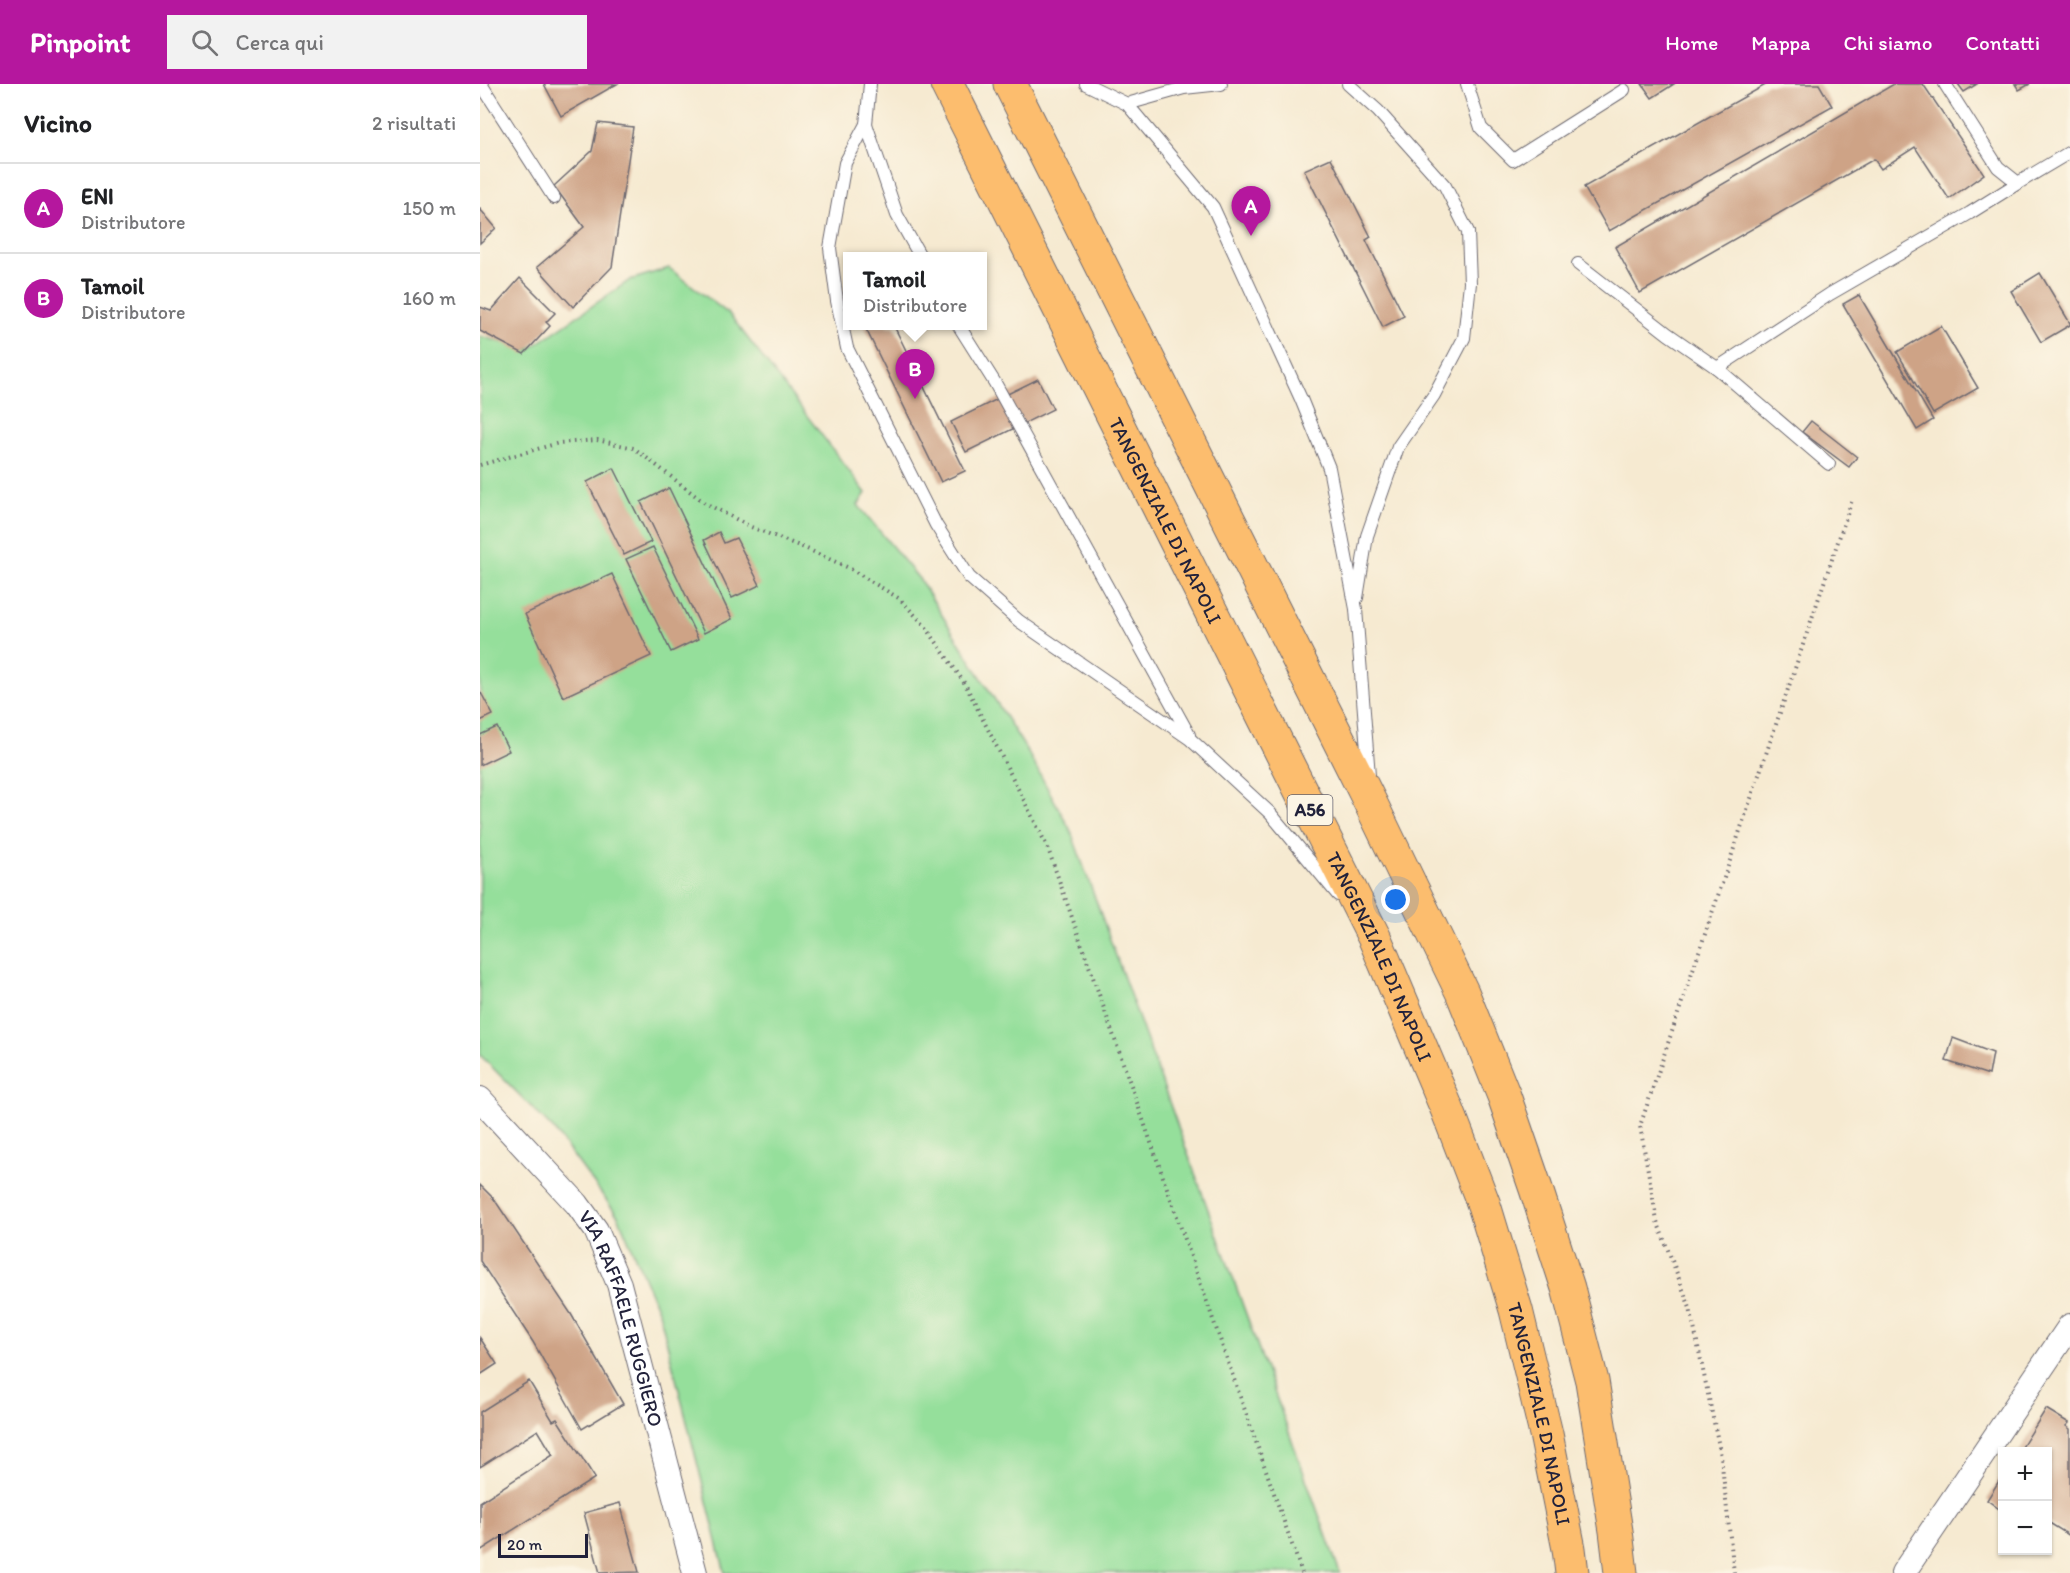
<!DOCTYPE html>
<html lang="it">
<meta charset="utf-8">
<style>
:root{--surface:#fff;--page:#f2f2f2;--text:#202124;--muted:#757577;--line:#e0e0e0;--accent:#b5179e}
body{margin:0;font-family:Itim,sans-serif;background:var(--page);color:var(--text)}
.controls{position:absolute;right:18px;bottom:18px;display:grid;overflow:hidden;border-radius:0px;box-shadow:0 2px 4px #0004}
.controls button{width:54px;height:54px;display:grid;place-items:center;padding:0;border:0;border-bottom:2px solid var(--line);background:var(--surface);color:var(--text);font:30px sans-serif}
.scale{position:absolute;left:18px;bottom:15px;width:90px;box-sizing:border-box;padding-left:6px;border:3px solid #22223b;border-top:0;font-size:16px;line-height:21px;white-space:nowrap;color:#22223b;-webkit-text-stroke:4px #fcf5e5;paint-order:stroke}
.you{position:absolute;left:916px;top:816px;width:21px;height:21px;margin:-15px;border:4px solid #fff;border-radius:50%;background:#1a73e8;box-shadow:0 0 0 9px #1a73e833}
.badge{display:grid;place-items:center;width:39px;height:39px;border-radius:50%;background:var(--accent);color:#fff;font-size:20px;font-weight:700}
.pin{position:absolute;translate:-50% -50px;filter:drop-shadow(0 2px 3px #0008)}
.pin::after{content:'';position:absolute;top:32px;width:21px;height:18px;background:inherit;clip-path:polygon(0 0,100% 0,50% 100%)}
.popup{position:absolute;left:363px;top:168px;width:144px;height:78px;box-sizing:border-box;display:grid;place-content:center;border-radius:0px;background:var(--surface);filter:drop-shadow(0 2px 4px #0005);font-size:20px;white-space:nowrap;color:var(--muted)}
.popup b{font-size:22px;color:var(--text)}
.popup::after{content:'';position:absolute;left:50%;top:100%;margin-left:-12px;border:12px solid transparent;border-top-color:var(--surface)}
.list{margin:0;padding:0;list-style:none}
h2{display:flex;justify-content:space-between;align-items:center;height:78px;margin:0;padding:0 24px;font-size:26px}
h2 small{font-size:20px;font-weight:400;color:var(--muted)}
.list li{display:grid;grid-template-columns:39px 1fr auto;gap:18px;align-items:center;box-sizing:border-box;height:90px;padding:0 24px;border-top:2px solid var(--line)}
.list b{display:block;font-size:22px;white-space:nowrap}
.list p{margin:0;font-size:20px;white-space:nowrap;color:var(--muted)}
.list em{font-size:20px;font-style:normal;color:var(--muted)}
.icon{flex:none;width:33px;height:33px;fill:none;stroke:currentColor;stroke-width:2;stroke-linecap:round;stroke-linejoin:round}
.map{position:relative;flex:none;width:1590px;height:1489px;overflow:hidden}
header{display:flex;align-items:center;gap:36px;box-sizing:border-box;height:84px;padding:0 30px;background:var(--accent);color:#fff}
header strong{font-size:28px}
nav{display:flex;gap:33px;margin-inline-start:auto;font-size:21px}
.search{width:420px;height:54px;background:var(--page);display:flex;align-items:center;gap:15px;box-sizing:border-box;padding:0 21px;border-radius:0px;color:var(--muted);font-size:22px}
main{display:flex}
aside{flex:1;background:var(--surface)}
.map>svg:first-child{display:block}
.green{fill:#95df9b;stroke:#5c806b;stroke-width:1.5}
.building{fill:#cea386}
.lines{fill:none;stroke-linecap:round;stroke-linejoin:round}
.service-casing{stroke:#6c6870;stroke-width:14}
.minor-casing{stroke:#6c6870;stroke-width:26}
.motorway-casing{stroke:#6c6870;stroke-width:35}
.path{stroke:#6c6870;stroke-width:4;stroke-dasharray:1.5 4.5;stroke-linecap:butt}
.service{stroke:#fff;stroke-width:12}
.minor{stroke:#fff;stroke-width:24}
.motorway{stroke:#fcbd6e;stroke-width:33}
.labels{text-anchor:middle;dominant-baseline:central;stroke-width:4.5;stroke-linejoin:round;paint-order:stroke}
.shield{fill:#fcf5e5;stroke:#63616e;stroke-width:1.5}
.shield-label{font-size:18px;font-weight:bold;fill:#22223b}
.street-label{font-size:20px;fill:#22223b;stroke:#fcf5e5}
</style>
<header>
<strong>Pinpoint</strong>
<div class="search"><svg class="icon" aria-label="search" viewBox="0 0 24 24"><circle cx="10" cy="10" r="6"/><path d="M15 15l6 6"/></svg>Cerca qui</div>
<nav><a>Home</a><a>Mappa</a><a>Chi siamo</a><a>Contatti</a></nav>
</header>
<main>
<aside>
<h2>Vicino<small>2 risultati</small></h2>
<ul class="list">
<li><span class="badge">A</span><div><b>ENI</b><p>Distributore</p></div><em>150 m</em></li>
<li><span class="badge">B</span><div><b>Tamoil</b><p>Distributore</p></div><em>160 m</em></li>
</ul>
</aside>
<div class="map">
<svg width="1590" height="1489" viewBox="0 0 1590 1489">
<rect width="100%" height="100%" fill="#fcf5e5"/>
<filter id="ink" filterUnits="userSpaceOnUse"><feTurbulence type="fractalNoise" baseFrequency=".0167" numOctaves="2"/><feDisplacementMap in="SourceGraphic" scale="12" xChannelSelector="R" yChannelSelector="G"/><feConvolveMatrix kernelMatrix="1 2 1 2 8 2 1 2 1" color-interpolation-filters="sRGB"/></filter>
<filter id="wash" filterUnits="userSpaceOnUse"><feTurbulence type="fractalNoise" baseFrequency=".008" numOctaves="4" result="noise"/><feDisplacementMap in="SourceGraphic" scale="24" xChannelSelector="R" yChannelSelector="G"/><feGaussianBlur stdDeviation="1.35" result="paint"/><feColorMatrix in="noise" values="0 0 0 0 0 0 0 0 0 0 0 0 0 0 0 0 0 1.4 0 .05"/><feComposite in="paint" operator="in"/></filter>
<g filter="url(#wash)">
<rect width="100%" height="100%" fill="#f6ead1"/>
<!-- green -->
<polygon class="green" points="189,184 250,231 386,409 378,421 440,496 547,667 590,745 860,1489 245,1489 180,1231 138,1132 74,1046 0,971 0,252 48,266 150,196"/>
<g id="blocks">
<!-- building -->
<g class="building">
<polygon points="64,0 137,0 81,32"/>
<polygon points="1162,0 1194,0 1172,14"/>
<polygon points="1287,0 1339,0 1352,22 1129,147 1104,103"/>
<polygon points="1414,0 1443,0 1504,90 1469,115 1435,63 1401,85 1394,75 1160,209 1135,163"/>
<polygon points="1478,0 1497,0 1484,8"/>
<polygon points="1535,0 1550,0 1539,6"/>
<polygon points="118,39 153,43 132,183 93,223 57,183 104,143 74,102 112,67"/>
<polygon points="851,74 891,153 886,156 924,232 903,243 824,86"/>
<polygon points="0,125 16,144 0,159"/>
<polygon points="1560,189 1590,239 1590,241 1561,258 1531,207"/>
<polygon points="40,194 75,229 66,238 70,242 44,270 0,247 0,223 11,227"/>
<polygon points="1379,211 1453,336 1437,346 1363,220"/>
<polygon points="389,242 414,242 485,387 461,398 385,243"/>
<polygon points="1461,242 1498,304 1453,330 1417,268"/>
<polygon points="558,295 573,325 486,368 471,338"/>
<polygon points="1331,337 1377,373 1369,383 1322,348"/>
<polygon points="134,384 171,458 144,471 107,398"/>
<polygon points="189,404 252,535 224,549 161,418"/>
<polygon points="239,448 244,459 256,454 280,501 252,514 224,456"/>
<polygon points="173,463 218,555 191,568 146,475"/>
<polygon points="132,490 171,572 83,613 45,530"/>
<polygon points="0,607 13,631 0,637"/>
<polygon points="17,643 29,667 0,681 0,651"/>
<polygon points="1473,954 1513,969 1509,991 1466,977"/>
<polygon points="0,1101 14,1115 91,1230 143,1320 102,1345 53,1258 0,1177"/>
<polygon points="0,1254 17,1280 0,1291"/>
<polygon points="49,1297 73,1337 77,1335 115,1394 0,1467 0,1418 73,1371 58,1346 0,1383 0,1328"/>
<polygon points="1566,1325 1589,1339 1586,1342 1590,1345 1590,1452 1568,1438 1568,1368 1539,1368"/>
<polygon points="1522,1392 1522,1427 1507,1416"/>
<polygon points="140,1419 159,1488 120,1489 104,1429"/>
</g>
</g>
</g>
<g filter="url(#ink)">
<use href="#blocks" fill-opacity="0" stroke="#6c6870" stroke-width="1.5"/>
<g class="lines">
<!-- service casing -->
<g class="service-casing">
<g id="service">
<polyline points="1,0 74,114"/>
<polyline points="390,0 386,40 365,79 350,164 357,217 367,264 456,441 489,493 539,537 710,655 790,729 858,811"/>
<polyline points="606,0 647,20 733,123 821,315 849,384 876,525 889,692"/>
<polyline points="868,0 898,27 965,102 988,148 990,199 984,254 954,311 918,363 887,452 877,514"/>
<polyline points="987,0 1001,44 1033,76 1144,6"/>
<polyline points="1465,0 1518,83 1538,99 1590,68"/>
<polyline points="647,20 704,4 741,0"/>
<polyline points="386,40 417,131 440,172"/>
<polyline points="1098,180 1188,250 1237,284 1349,380"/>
<polyline points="479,242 515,299 709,651"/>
<polyline points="1237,284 1350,210 1490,129 1538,99"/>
</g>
</g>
<!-- minor casing -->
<g class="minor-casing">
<g id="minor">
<path id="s1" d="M0,1015L97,1120L116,1146L139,1200L215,1489"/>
<polyline points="1423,1489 1590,1242"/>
</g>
</g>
<!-- motorway casing -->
<g class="motorway-casing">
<g id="motorway">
<path id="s2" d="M467,0L895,855L967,1025L1004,1121L1036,1226L1066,1350L1089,1465L1092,1489"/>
<polyline points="530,0 891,720 982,908 1024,1012 1056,1105 1088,1204 1112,1297 1136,1447 1141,1489"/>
</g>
</g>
<!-- path -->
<g class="path">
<polyline points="0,381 79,359 117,356 154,364 225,419 271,443 327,465 369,484 420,515 446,543 485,600 567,762 822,1489"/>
<polyline points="1254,1489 1241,1372 1210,1224 1177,1137 1160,1042 1372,416"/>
</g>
<!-- service -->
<use href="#service" class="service"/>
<!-- minor -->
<use href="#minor" class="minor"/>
<!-- motorway -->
<use href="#motorway" class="motorway"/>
</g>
</g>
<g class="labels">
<!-- shield labels -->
<rect class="shield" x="807.5" y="711" width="45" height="30" rx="4.5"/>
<g class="shield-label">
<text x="830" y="726">A56</text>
</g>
<!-- street labels -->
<g class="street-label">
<text stroke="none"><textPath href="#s2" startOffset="488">TANGENZIALE DI NAPOLI</textPath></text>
<text stroke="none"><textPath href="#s2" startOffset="974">TANGENZIALE DI NAPOLI</textPath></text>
<text stroke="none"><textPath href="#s1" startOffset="267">VIA RAFFAELE RUGGIERO</textPath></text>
<text stroke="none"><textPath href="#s2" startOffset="1460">TANGENZIALE DI NAPOLI</textPath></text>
</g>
</g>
</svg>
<div class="controls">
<button>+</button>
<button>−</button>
</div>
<div class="scale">20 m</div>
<div class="you"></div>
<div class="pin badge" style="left:771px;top:152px">A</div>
<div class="pin badge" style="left:435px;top:315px">B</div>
<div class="popup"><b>Tamoil</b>Distributore</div>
</div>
</main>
